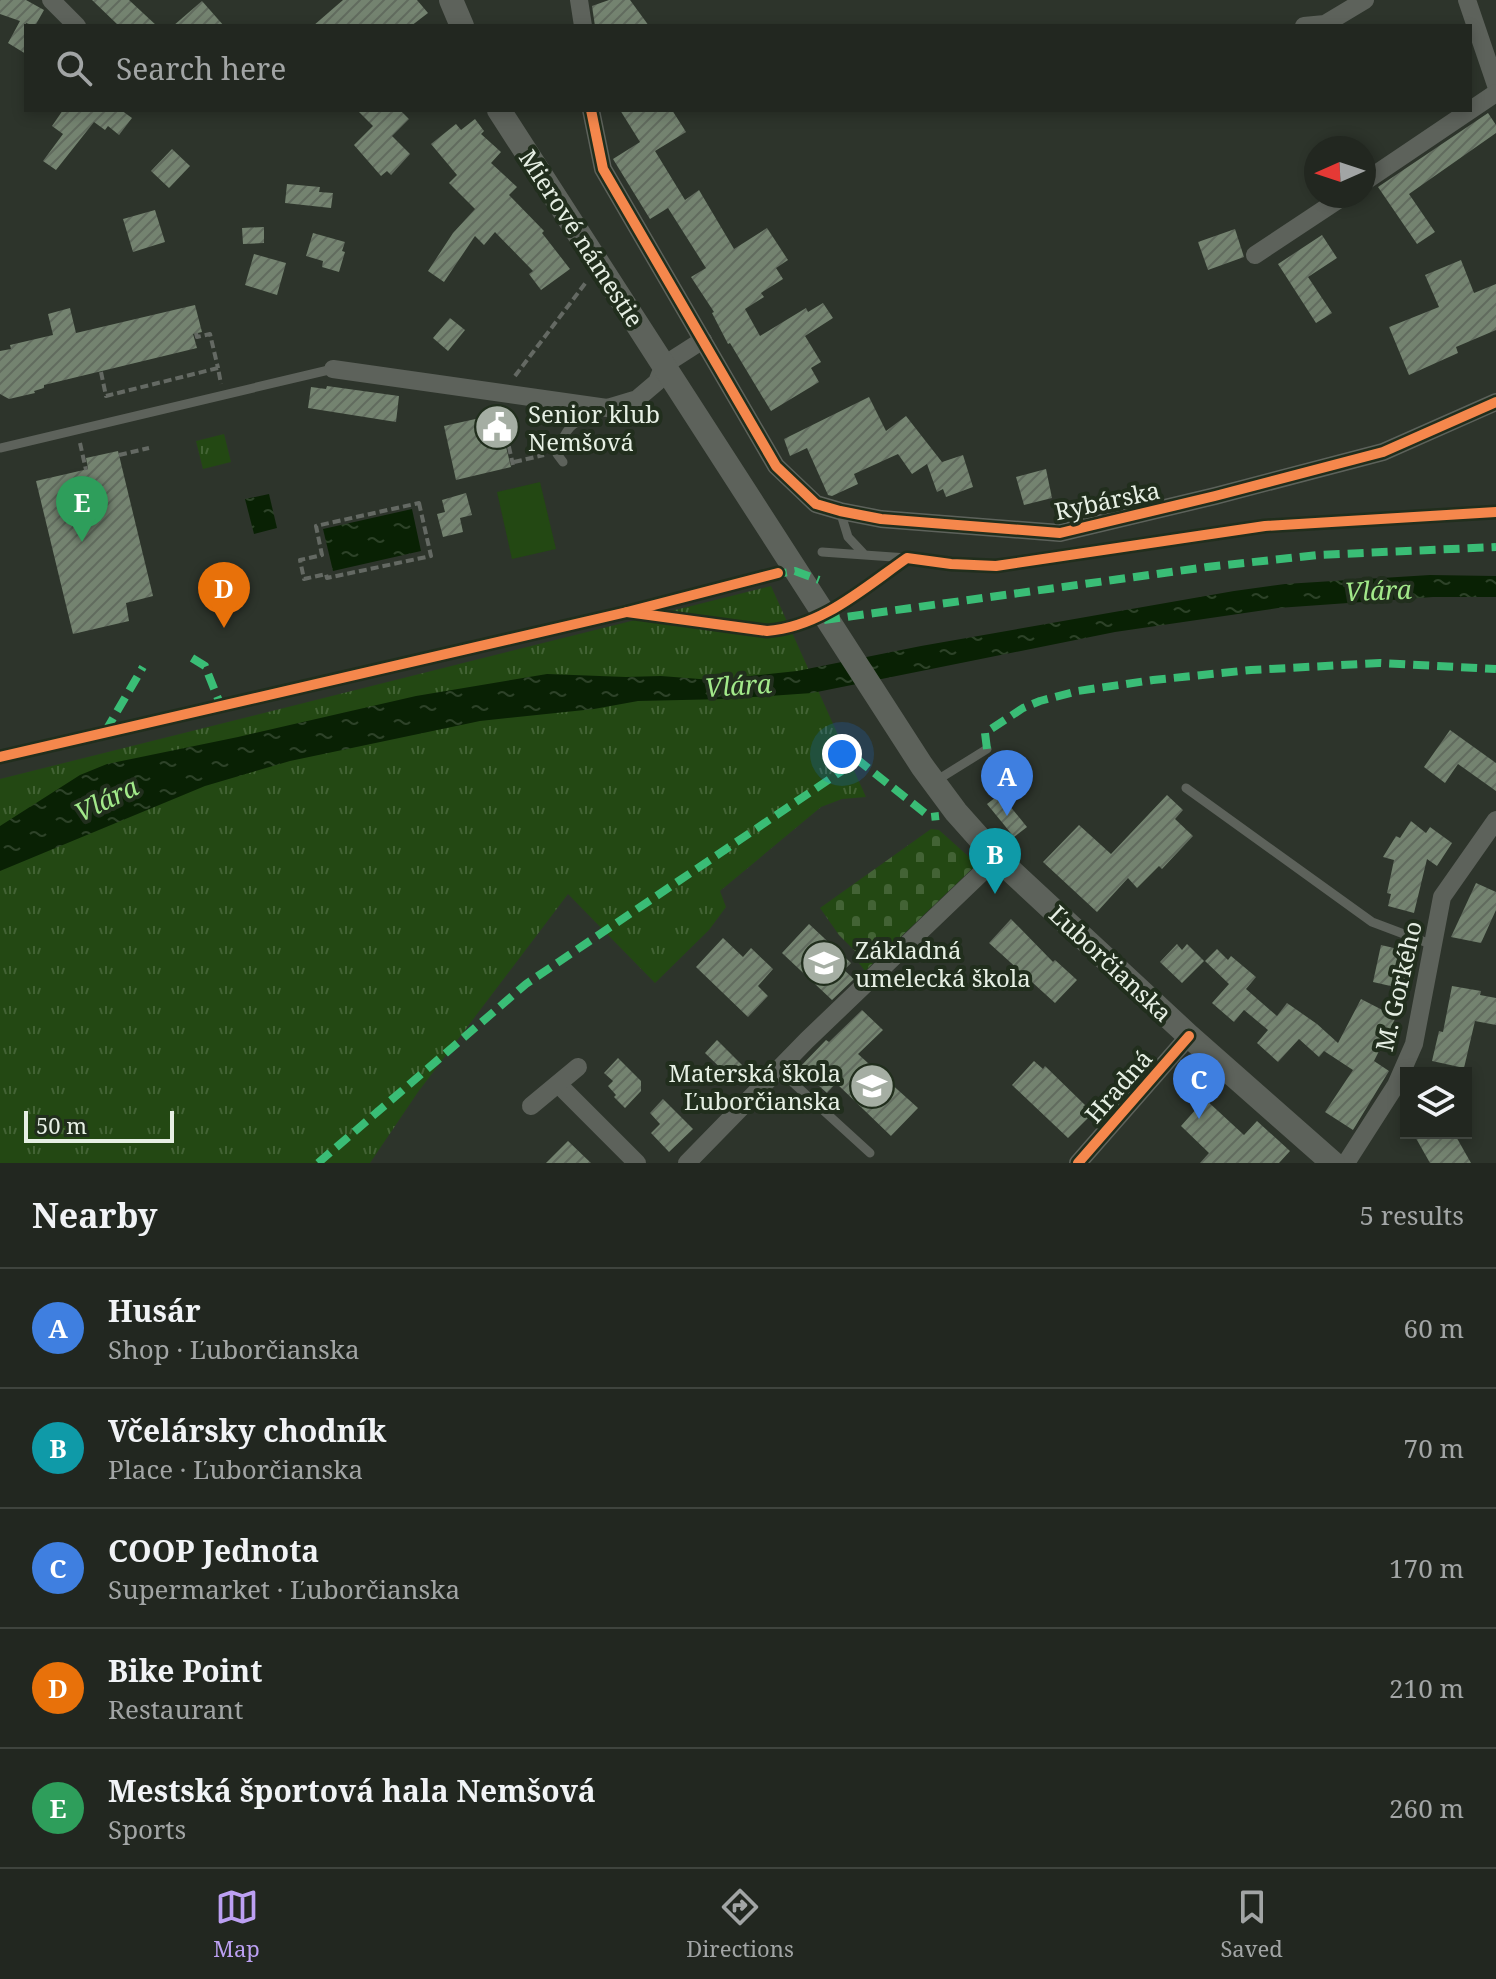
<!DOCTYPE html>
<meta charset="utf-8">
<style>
:root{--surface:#222720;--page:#2a2f29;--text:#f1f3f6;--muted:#a2a5a5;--line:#3f443e;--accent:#bca0f2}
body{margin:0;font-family:"Noto Serif",serif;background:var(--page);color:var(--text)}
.controls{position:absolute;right:24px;bottom:24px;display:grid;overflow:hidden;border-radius:0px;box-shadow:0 4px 12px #0003}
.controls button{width:72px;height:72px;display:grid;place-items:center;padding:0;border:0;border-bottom:2px solid var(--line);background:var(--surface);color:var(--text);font:40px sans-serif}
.compass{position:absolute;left:1304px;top:136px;width:72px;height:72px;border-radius:50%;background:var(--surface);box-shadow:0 4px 12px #0003;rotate:267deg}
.scale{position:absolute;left:24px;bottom:20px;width:150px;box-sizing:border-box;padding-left:8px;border:4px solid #e6efe4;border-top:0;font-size:22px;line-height:28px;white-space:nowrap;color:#e6efe4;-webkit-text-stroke:6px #212e1d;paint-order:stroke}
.you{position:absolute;left:842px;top:754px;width:28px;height:28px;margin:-20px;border:6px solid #fff;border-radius:50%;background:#1a73e8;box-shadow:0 0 0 12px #1a73e833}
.badge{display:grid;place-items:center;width:52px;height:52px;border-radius:50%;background:var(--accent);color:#fff;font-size:26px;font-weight:700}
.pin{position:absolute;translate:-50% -66px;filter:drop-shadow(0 2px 4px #0008)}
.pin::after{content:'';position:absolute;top:42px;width:28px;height:24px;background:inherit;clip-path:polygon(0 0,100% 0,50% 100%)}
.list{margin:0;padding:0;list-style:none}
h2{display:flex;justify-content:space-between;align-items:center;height:104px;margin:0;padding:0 32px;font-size:34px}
h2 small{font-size:26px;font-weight:400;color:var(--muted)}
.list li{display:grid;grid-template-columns:52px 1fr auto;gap:24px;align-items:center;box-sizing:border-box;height:120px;padding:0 32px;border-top:2px solid var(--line)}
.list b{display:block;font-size:30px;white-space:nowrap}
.list p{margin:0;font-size:26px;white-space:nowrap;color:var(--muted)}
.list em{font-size:26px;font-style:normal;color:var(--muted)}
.icon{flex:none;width:44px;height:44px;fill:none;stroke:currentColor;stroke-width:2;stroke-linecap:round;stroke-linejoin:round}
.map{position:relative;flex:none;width:1496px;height:1163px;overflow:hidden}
.search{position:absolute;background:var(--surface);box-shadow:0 4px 12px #0003;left:24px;right:24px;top:24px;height:88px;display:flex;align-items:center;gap:20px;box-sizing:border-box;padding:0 28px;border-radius:0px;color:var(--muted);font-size:30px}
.sheet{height:704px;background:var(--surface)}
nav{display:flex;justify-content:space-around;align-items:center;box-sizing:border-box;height:112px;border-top:2px solid var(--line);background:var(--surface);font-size:22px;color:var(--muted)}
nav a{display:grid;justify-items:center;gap:4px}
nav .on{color:var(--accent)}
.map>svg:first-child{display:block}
.grass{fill:url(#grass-tufts)}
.cemetery{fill:url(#cemetery-stones)}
.pitch{fill:#234813}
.water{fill:url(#water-ripples)}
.building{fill:url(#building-hatch)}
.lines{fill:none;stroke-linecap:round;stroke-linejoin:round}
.path{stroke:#646963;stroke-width:4;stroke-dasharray:8 4;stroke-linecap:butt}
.service{stroke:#5d625b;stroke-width:9}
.minor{stroke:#5d625b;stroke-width:18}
.secondary{stroke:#5d625b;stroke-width:24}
.quiet{stroke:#3abd76;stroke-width:8;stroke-dasharray:16 8;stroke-linecap:butt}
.cycleway-casing{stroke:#212e1d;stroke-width:15}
.cycleway{stroke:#f5874c;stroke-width:10}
.labels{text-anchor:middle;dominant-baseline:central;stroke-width:8;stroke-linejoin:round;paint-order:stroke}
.street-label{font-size:24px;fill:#e6efe4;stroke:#212e1d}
.poi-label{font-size:24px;fill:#e6efe4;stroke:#212e1d;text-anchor:start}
.water-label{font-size:26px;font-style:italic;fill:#a2e98a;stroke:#212e1d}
</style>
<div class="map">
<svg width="1496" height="1163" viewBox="0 0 1496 1163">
<defs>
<pattern id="grass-tufts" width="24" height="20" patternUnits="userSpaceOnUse" patternTransform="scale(2)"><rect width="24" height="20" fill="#234813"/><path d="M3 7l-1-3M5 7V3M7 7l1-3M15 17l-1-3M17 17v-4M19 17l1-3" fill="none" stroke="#436335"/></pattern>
<pattern id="cemetery-stones" width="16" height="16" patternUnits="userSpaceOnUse" patternTransform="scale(2)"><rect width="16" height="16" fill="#234813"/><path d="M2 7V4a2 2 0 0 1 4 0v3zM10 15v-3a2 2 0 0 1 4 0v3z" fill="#436335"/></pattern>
<pattern id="water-ripples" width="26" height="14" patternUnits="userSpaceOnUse" patternTransform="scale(2)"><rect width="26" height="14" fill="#092104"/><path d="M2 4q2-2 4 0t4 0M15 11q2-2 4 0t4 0" fill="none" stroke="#2d4228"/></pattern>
<pattern id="building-hatch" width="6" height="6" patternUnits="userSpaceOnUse" patternTransform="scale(2)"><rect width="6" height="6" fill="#748370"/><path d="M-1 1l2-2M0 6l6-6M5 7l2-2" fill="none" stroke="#616b5e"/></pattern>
</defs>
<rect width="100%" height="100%" fill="#2d342b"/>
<!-- grass -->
<g class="grass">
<polygon points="224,434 231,462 203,469 196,441"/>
<polygon points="771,586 866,797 842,799 821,807 720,891 726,907 709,930 655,983 568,894 418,1092 370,1163 0,1163 0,779"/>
</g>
<!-- cemetery -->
<polygon class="cemetery" points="931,829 939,830 977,864 865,971 855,958 858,954 839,935 820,908"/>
<!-- pitch -->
<polygon class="pitch" points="540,482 556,549 512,559 497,492"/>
<!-- water -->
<g class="water">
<polygon points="269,494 277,528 254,534 245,499"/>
<polygon points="412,509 421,551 333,571 323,529"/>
<polygon points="1430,575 1496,576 1496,597 1433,597 1278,608 1115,632 812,693 726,699 638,701 594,709 480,721 290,761 205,786 0,871 0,826 80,775 107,764 238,737 416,696 547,674 626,677 661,676 712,680 797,671 921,646 1234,591 1285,584"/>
</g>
<!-- building -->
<g class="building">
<polygon points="0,0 26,0 44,10 35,26 26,23 26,54 8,43 20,21 0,14"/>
<polygon points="92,0 129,0 157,26 119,26"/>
<polygon points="343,0 417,0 428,13 411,26 313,26"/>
<polygon points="609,0 630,0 649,26 595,26 592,6"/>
<polygon points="202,1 224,26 173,26"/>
<polygon points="63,110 121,110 132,118 119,135 108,126 105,130 94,122 56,170 43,161 63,134 52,126"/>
<polygon points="357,110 400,110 409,119 392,136 410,154 391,175 387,171 381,176 354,145 373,126"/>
<polygon points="620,110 672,110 686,132 655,151 685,200 699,190 734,249 767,228 788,260 776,268 783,279 761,293 764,297 745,309 760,336 806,308 808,312 823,303 833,318 805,336 821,362 811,368 819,382 771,411 730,343 728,344 712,313 714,312 691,277 706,268 668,208 650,219 613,159 640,142"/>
<polygon points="1488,113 1496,125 1496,133 1409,194 1435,232 1417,244 1378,187"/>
<polygon points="475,119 484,131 481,134 501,152 491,163 517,187 509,195 544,231 542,233 570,269 541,290 529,274 533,271 495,232 484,245 475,236 444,282 428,271 453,233 475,209 449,183 457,175 431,144 456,124 461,130"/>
<polygon points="172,149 190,166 169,188 151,171"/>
<polygon points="287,184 320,187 319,192 333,193 331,208 285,203"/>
<polygon points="155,210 165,242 133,252 123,219"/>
<polygon points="264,227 264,243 243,244 242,228"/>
<polygon points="1235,229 1244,257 1208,270 1198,242"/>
<polygon points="313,233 345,242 342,251 345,252 339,272 322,267 323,261 306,256"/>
<polygon points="1322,235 1337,258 1308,277 1332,313 1316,323 1278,264"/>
<polygon points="254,254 286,263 277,295 245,285"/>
<polygon points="1461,260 1474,293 1496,284 1496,330 1456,347 1458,353 1409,375 1389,327 1439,307 1425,275"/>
<polygon points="195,305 202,332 193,334 197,348 44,385 44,388 34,391 35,393 9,399 0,394 0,351 11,349 10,345 53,335 48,314 70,308 76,333"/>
<polygon points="450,318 465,330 448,351 433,338"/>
<polygon points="327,386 399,396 396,422 308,408 311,387 326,389"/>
<polygon points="869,397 886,431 906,416 942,462 963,455 973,487 946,497 943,489 937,492 927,464 912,474 898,454 854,474 858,484 832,496 828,495 807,448 790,456 784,439"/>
<polygon points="498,414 511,467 456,480 444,426"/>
<polygon points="118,451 153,596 126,603 129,621 73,634 36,481 88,469 86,458"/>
<polygon points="1046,469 1052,498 1024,505 1016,477"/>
<polygon points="466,493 472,515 460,518 463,532 443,537 437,514 445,512 442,500"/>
<polygon points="1450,730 1496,763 1496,791 1458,764 1445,783 1424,767"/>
<polygon points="1000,794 1027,827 1014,837 987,804"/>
<polygon points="1167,795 1183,810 1175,819 1193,836 1162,869 1159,866 1137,888 1128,878 1097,912 1043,862 1079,825 1111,854"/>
<polygon points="1411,821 1426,833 1430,827 1452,843 1437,866 1427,859 1414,913 1388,906 1391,894 1387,893 1394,860 1383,857 1396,836 1400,838"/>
<polygon points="1476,883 1496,892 1496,910 1481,943 1451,937"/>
<polygon points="1011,919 1053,962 1055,960 1077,980 1055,1003 989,943"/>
<polygon points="809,924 851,963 844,970 854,979 832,1000 782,953"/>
<polygon points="723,938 743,957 751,948 773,969 758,986 768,996 748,1017 696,967"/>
<polygon points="1177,944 1182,950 1187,944 1204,961 1182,983 1160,962"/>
<polygon points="1381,945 1411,952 1404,981 1396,980 1395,987 1373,982"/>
<polygon points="1217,949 1228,960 1231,956 1256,977 1246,989 1277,1016 1287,1003 1317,1024 1338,1043 1361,999 1396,1017 1374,1061 1389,1071 1353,1130 1325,1112 1353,1070 1324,1051 1319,1057 1299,1039 1278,1062 1257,1043 1268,1030 1244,1010 1234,1022 1212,1003 1229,984 1205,961"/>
<polygon points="1452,986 1481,991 1480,995 1496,998 1496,1025 1475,1021 1464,1068 1432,1061 1439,1031 1443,1032"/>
<polygon points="862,1010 883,1030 858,1054 918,1108 891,1136 836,1083 827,1093 799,1068 826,1040 829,1042"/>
<polygon points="717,1040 747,1070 735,1082 705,1053"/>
<polygon points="618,1058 641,1081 641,1091 625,1108 614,1097 616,1095 608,1086 613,1081 604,1073"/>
<polygon points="1034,1061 1043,1069 1045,1066 1085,1105 1083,1107 1091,1115 1068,1138 1012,1085"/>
<polygon points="663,1099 693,1129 669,1152 651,1133 660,1124 650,1113"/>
<polygon points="1205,1099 1244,1135 1257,1121 1290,1151 1279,1163 1200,1163 1209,1153 1181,1126"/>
<polygon points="1413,1133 1454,1133 1471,1163 1430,1163"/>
<polygon points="568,1141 591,1163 546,1163"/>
</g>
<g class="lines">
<!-- path -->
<g class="path">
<polyline points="196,333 197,337 210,334 218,368"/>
<polyline points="101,372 106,396 218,368 221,384"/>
<polyline points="515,376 587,281"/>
<polyline points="501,411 513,465"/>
<polyline points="80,443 86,470"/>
<polyline points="119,455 149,448"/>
<polyline points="514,462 544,455"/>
<polygon points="419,503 431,556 327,578 326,574 304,579 300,560 322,555 316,526"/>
</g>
<!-- service -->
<g class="service">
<polyline points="0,448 333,369"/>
<path d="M563,462L557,454C566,424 573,423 601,411"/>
<polyline points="840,511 848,537 863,553"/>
<polyline points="822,552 907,558"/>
<polyline points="934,782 987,749"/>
<polyline points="1186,788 1372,922 1433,945"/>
<polyline points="779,1070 870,1153"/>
</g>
<!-- minor -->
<g class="minor">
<polyline points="51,0 77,26"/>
<polyline points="579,0 583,26"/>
<polyline points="1467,0 1496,85"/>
<polyline points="1304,26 1325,24 1365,0"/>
<polyline points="591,110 603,169 776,466 816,504 840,511 881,519 1060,533 1215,496 1383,452 1496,402"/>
<polyline points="1364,182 1496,93"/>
<polyline points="1255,255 1344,196"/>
<polyline points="333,369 607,408 637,399 657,382 664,365 703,340"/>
<polyline points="558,1084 637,1163"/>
<polyline points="531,1106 578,1067"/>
<polyline points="687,1163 807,1040 997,858"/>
<polyline points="1078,1163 1189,1036"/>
<polyline points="1346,1163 1396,1085 1414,1044 1442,897 1496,820"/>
</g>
<!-- secondary -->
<g class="secondary">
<polyline points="451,0 462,26"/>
<polyline points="499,110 922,766 956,812 997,858 1189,1036 1333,1163"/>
</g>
<!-- quiet -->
<g class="quiet">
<polyline points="771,575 795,571 819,580"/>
<polyline points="824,620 1207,567 1318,555 1496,547"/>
<polyline points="192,658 205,666 221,706"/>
<polyline points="105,732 143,667"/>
<polyline points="987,749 985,733 1023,708 1040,701 1078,691 1153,680 1251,670 1380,663 1496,669"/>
<polyline points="318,1163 526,984 858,760 930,817 939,816"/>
</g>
<!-- cycleway casing -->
<g class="cycleway-casing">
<g id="cycleway">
<polyline points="591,110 603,169 776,466 816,504 840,511 881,519 1060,533 1215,496 1383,452 1496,402"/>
<path d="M627,612L767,631C821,627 864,588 907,558L951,564L996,566L1265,526L1496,512"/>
<polyline points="0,757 627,612 778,573"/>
<polyline points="1078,1163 1189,1036"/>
</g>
</g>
<!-- cycleway -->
<use href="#cycleway" class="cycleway"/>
</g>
<!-- icons -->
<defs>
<g id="civic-disc" transform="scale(2.3)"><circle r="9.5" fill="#a5aea3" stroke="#212e1d"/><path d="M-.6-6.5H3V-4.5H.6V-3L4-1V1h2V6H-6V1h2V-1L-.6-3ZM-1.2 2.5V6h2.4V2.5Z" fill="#fff"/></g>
<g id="school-disc" transform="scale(2.3)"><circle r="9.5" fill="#a5aea3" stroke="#212e1d"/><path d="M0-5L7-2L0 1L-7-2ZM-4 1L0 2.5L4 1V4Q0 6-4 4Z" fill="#fff"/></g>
</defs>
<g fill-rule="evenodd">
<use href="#civic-disc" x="497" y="427"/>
<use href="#school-disc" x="824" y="963"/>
<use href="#school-disc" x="872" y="1086"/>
</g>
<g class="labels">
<!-- street labels -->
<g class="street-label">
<text transform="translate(582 238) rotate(57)">Mierové námestie</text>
<text transform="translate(1107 500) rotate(-12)">Rybárska</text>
<text transform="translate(1111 963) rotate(43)">Ľuborčianska</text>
<text transform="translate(1398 986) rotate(-77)">M. Gorkého</text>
<text transform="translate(1118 1086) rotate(-49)">Hradná</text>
</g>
<!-- poi labels -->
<g class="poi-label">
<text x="528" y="413">Senior klub<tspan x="528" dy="28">Nemšová</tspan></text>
<text x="855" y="949">Základná<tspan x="855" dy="28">umelecká škola</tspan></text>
<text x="841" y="1072" text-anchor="end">Materská škola<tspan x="841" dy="28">Ľuborčianska</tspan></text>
</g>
<!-- water labels -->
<g class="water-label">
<text transform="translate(1378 590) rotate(-2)">Vlára</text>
<text transform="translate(738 685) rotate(-4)">Vlára</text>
<text transform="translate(106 799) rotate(-26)">Vlára</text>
</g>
</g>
</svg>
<div class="controls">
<button><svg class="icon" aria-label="layers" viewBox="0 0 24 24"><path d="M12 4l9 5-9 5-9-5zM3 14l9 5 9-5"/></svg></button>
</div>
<svg class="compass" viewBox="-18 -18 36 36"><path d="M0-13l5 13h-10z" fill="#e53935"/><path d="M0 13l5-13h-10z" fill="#a2a5a5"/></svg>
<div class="scale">50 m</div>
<div class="you"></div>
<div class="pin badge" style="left:1007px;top:816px;background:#3f7fe0">A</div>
<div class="pin badge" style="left:995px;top:894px;background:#0f9aa8">B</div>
<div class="pin badge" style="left:1199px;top:1119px;background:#3f7fe0">C</div>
<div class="pin badge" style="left:224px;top:628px;background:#e8710a">D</div>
<div class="pin badge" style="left:82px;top:542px;background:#2e9e5b">E</div>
<div class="search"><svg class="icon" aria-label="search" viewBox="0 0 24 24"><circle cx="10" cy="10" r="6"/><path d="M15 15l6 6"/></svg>Search here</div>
</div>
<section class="sheet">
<h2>Nearby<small>5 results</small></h2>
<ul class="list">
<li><span class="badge" style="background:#3f7fe0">A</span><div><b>Husár</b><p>Shop · Ľuborčianska</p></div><em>60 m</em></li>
<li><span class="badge" style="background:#0f9aa8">B</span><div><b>Včelársky chodník</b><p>Place · Ľuborčianska</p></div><em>70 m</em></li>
<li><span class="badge" style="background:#3f7fe0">C</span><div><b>COOP Jednota</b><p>Supermarket · Ľuborčianska</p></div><em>170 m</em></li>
<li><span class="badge" style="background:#e8710a">D</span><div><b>Bike Point</b><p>Restaurant</p></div><em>210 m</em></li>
<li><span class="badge" style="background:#2e9e5b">E</span><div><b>Mestská športová hala Nemšová</b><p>Sports</p></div><em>260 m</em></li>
</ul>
</section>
<nav>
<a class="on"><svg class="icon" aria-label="map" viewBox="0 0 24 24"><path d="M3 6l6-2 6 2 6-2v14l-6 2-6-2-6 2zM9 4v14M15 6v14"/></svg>Map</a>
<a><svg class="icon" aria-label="directions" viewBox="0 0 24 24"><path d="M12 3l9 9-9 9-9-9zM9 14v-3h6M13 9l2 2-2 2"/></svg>Directions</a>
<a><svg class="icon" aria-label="saved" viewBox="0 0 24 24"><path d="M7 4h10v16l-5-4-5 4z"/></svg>Saved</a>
</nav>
